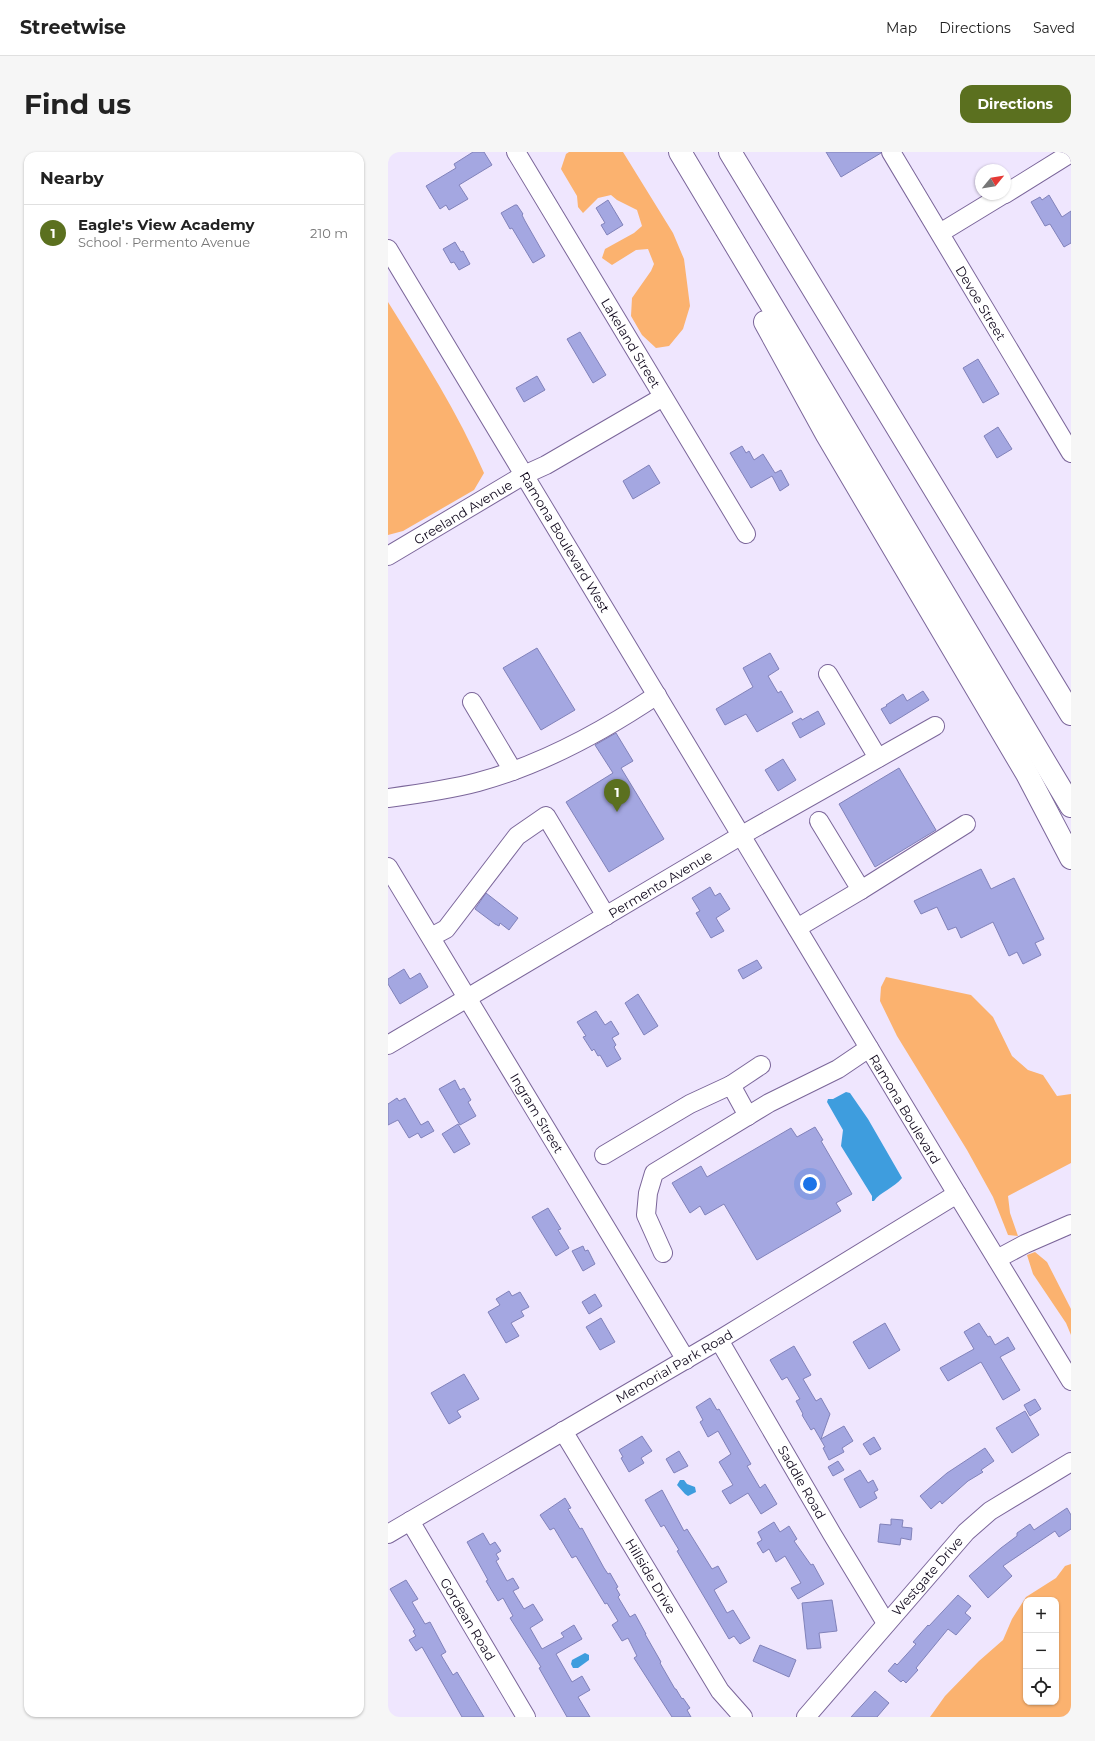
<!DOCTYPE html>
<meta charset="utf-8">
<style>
:root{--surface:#fff;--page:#f6f6f6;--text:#222;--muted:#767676;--line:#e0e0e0;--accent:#5b701f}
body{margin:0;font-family:Montserrat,sans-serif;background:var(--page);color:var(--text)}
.controls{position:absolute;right:12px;bottom:12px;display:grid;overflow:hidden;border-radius:8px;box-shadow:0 1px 3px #0004}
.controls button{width:36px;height:36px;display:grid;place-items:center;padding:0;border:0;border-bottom:1px solid var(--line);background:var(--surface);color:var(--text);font:20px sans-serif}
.compass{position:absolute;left:587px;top:12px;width:36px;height:36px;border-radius:50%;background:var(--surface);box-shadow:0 1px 3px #0004;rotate:60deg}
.you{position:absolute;left:422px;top:1032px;width:14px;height:14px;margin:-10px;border:3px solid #fff;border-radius:50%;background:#1a73e8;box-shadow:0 0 0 6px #1a73e833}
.badge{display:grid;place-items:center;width:26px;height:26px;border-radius:50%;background:var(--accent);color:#fff;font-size:13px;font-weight:700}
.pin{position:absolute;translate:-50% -33px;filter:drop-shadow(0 1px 2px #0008)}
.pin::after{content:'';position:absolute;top:21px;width:14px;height:12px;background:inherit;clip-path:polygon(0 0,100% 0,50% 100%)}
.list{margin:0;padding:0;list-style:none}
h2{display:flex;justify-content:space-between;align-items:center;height:52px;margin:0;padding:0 16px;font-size:17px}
h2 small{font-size:13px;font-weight:400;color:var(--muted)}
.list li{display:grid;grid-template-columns:26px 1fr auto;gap:12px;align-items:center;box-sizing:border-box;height:56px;padding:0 16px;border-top:1px solid var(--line)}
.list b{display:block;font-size:15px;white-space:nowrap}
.list p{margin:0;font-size:13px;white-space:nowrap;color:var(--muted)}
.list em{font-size:13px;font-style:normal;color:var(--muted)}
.icon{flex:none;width:22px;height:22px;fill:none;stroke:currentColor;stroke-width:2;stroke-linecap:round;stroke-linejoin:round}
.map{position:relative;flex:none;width:683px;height:1565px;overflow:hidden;border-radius:12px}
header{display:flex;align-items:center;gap:24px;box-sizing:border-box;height:56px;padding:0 20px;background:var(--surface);border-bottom:1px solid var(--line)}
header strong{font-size:19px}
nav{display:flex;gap:22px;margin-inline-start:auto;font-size:14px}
.intro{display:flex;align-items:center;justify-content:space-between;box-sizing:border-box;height:96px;padding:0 24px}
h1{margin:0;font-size:28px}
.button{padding:10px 18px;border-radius:12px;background:var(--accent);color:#fff;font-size:14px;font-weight:700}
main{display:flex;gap:24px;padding:0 24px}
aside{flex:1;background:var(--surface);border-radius:12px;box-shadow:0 1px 3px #0004}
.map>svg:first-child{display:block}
.green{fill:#fbb26f;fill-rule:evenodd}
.water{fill:#3e9dde}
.building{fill:#a4a7e1;stroke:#8182ba}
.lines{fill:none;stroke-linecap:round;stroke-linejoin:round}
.minor-casing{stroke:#7b669a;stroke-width:20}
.highway-casing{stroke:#7b669a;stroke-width:24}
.minor{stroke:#fff;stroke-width:18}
.highway{stroke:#fff;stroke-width:22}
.labels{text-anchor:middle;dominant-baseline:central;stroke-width:3;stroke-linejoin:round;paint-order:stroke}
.street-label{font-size:13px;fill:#130b1f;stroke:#fff}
</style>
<header>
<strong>Streetwise</strong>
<nav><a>Map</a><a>Directions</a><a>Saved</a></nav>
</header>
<div class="intro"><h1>Find us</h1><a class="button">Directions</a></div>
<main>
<aside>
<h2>Nearby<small></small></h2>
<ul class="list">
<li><span class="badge">1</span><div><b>Eagle's View Academy</b><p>School · Permento Avenue</p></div><em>210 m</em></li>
</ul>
</aside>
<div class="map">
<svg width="683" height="1565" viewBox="0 0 683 1565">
<rect width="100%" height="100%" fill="#efe6fe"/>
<!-- green -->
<g class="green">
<polygon points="181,0 235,0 285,81 296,107 302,154 295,177 281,194 268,196 254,183 243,164 244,146 263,119 266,112 260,97 248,98 224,113 214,106 217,97 246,81 254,74 249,58 229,48 223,43 210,46 195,61 190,55 189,44 173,17 178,2"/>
<path d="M0,150C35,206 70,261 96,321L86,338L15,379L0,383Z"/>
<polygon points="498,825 583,843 605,865 624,904 640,918 655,923 669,944 683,942 683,1011 620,1044 622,1061 630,1084 620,1083 605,1045 579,998 509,884 492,849 493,835"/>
<polygon points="647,1100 659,1110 683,1157 683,1183 678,1171 645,1122 639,1103"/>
<path d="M683,1412V1565H542L557,1544L591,1509L615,1488L624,1467L638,1445L668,1426L677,1414ZM638,1448H668V1550H638Z"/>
</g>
<!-- water -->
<g class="water">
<path d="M458,940L462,941L480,967L514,1026C506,1036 492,1040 486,1049H484V1044L453,994L455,978L439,950L440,947H445Z"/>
<polygon points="292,1328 296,1328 299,1332 307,1335 308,1340 300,1344 297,1342 289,1333"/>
<polygon points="197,1501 201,1503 201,1508 190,1516 185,1516 183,1512 184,1508"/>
</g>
<!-- building -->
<g class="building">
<polygon points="85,0 96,0 104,13 71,33 80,47 61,58 58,53 52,57 38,34 68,16 66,12"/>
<polygon points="438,0 493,0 493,1 453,25"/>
<polygon points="661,43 674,65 683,59 683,91 676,95 662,72 657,74 643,50 652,45 654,48"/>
<polygon points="220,48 235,73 219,83 213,73 217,71 208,56"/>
<polygon points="127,53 129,53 135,62 134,63 137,69 157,104 145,111 124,76 122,77 113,61"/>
<polygon points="67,90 73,100 75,99 82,112 71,118 66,110 63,111 55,97"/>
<polygon points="192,180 218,223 205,231 179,187"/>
<polygon points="590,207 611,242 595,251 575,216"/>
<polygon points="149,224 157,238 136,250 128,236"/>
<polygon points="610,275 624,297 609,306 596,284"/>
<polygon points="354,294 358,301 361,299 366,308 375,302 387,321 393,318 401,333 392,339 384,324 363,336 342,301"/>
<polygon points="261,313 272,331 245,347 235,329"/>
<polygon points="149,496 187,558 153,578 115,516"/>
<polygon points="382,501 391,517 380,524 390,541 393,539 405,560 369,580 358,562 337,573 328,557 365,535 355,516"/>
<polygon points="535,539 541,548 502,572 493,557 499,554 498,553 515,542 519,549"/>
<polygon points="430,559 437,572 412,586 404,571 413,566 414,568"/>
<polygon points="228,581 245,609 233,616 276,687 221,720 178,650 225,621 207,593"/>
<polygon points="395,607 408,628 390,639 377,618"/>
<polygon points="511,616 548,678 487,715 451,652"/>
<polygon points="593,717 603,737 626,726 656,787 647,791 653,803 635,812 629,800 621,804 605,770 573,786 568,775 560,778 549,755 533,762 526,749"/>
<polygon points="322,735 327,744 332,741 342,757 328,766 336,779 323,786 308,761 312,759 304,746"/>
<polygon points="98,741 130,766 121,778 112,771 111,774 107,772 87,757"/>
<polygon points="369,808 374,816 355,827 350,818"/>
<polygon points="16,817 22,827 32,821 40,835 12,852 0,832 0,827"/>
<polygon points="250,842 270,874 256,883 237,851"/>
<polygon points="208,859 217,873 223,869 231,882 224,886 228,893 226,895 233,907 219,915 212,903 210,904 206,897 204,899 195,885 198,884 189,870"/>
<polygon points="67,928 72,938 76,936 83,948 80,950 88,964 72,973 51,937"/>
<polygon points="9,946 11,949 17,946 33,973 40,969 46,979 33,986 30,981 21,986 10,968 0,973 0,952"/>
<polygon points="70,972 82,992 66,1001 54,982"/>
<polygon points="427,975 435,988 433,989 464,1042 448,1051 453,1059 369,1108 336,1052 317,1063 312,1054 302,1061 284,1031 313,1014 319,1025 403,976 409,985"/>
<polygon points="160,1056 173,1077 170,1078 181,1096 168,1104 144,1065"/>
<polygon points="195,1094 197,1099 200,1098 207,1112 195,1119 184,1099"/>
<polygon points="121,1139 124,1144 132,1140 141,1155 133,1159 136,1164 123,1171 131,1184 118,1191 100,1160 112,1153 108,1147"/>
<polygon points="207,1142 214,1154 201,1162 194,1150"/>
<polygon points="213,1166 227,1190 212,1198 198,1175"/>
<polygon points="497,1171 512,1198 481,1217 465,1190"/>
<polygon points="591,1171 600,1185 602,1184 607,1193 620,1185 627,1197 612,1205 632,1238 615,1248 593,1210 560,1229 552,1216 586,1197 576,1180"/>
<polygon points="406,1194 423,1223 415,1227 428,1249 433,1246 442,1262 433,1287 456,1274 465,1289 454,1296 456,1300 441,1308 435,1296 437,1295 426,1276 423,1278 414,1263 415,1262 408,1249 412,1247 399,1225 394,1228 382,1208"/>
<polygon points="76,1222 91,1247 69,1259 73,1265 61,1272 43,1241"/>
<polygon points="322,1246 329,1258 331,1257 363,1312 359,1314 372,1336 377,1332 389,1352 373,1362 360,1341 342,1352 334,1339 345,1333 331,1310 343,1302 330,1279 320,1285 312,1270 315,1268 308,1255"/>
<polygon points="647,1247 653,1257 642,1264 636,1253"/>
<polygon points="637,1259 651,1283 624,1301 608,1276"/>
<polygon points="254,1284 264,1299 253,1306 256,1311 241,1320 233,1306 235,1305 231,1298"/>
<polygon points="486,1285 493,1297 482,1303 475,1292"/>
<polygon points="597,1296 606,1309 593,1318 595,1320 580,1329 554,1352 552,1349 543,1357 532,1344 559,1321"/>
<polygon points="291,1299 300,1314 286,1321 278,1307"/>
<polygon points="450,1309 456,1318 445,1324 440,1315"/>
<polygon points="472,1318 480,1331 485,1328 490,1338 486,1340 489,1346 472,1356 456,1327"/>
<polygon points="274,1338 296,1379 299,1377 324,1417 330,1414 339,1430 326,1438 339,1461 345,1458 362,1486 352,1492 346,1484 341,1487 289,1399 291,1398 276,1373 273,1375 257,1348"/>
<polygon points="177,1346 183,1356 180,1357 192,1377 194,1376 216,1416 220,1422 222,1421 230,1435 228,1436 232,1443 230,1445 242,1465 247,1462 258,1482 257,1482 273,1510 272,1511 287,1537 288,1537 294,1547 295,1546 302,1556 299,1558 303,1565 284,1565 246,1506 249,1504 240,1486 234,1489 224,1473 230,1469 219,1451 217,1452 188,1404 184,1406 166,1376 162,1378 152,1363"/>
<polygon points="679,1356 683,1363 683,1377 671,1385 667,1379 615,1414 624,1424 600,1446 581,1424 613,1396 629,1384 629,1381 642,1372 646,1378"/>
<polygon points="503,1367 515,1368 514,1375 524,1376 523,1388 513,1386 512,1393 490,1390 492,1372 503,1373"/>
<polygon points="386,1370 392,1380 401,1374 409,1387 406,1389 423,1413 425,1412 436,1432 410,1447 403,1436 413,1431 397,1404 388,1410 381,1397 375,1401 369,1391 374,1388 370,1380"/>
<polygon points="95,1381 102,1393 107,1390 113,1399 108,1402 111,1407 108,1409 119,1429 125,1426 131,1436 125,1439 136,1457 145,1452 155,1468 142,1476 154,1497 176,1485 173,1481 186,1473 194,1487 168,1502 184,1530 194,1524 202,1538 190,1545 202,1565 179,1565 151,1516 153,1515 122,1466 125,1464 115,1446 110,1449 98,1429 100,1428 79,1390"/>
<polygon points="18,1428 30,1447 24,1450 37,1472 42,1470 58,1500 53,1503 65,1523 69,1520 96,1565 74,1565 34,1495 28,1499 21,1488 28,1484 25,1479 27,1478 2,1437"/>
<polygon points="570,1443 583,1454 577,1461 583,1466 568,1483 560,1477 528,1516 530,1518 518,1531 515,1528 513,1530 500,1519 507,1511 509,1513 528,1492 525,1490 540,1473 541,1474"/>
<polygon points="444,1448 449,1479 431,1481 433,1496 419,1497 414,1451"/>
<polygon points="372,1493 408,1508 401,1525 365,1509"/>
<polygon points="487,1539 501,1551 489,1565 463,1565"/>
</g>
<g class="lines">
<!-- minor casing -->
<g class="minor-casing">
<g id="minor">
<polyline points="128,0 358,382"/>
<polyline points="503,0 683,301"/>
<polyline points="617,42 683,1"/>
<polyline points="552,81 616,42"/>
<polyline points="0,97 569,1042 683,1229"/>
<polyline points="0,404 136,323 158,313 275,245"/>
<polyline points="440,522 490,606"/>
<polyline points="84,550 125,619"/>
<path d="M0,646C30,642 60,638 90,630C153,613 214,580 269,543"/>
<polyline points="0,715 298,1208"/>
<polyline points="473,738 578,672"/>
<polyline points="409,776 473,738 431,669"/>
<polyline points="43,785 58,777 129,684 158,664 218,764"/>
<polyline points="0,893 354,683 547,574"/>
<polyline points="343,933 373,913"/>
<polyline points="216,1003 302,952 343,933 360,964"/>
<polyline points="275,1101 258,1063 260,1041 266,1021 381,951 450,917 481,896"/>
<polyline points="609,1107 637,1092 683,1072"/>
<polyline points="331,1188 444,1382 498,1471"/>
<polyline points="175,1279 332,1539 355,1565"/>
<polyline points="22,1369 138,1565"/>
<polyline points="0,1382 331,1188 569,1042"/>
<polyline points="418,1565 578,1380 602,1359 683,1310"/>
</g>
</g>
<!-- highway casing -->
<g class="highway-casing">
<g id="highway">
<polyline points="292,0 683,654"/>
<polyline points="342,0 683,562"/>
<polyline points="377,170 439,283 639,622 683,706"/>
</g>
</g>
<!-- minor -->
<use href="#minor" class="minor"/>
<!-- highway -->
<use href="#highway" class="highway"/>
</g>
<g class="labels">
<!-- street labels -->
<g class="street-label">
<text transform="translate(593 151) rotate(59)">Devoe Street</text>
<text transform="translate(243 191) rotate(59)">Lakeland Street</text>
<text transform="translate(75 360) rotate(-31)">Greeland Avenue</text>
<text transform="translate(177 390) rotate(59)">Ramona Boulevard West</text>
<text transform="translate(272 732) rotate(-31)">Permento Avenue</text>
<text transform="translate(517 957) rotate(59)">Ramona Boulevard</text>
<text transform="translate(149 961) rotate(59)">Ingram Street</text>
<text transform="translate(286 1214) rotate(-30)">Memorial Park Road</text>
<text transform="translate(414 1330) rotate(60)">Saddle Road</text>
<text transform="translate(263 1424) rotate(59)">Hillside Drive</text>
<text transform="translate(539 1424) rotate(-49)">Westgate Drive</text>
<text transform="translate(80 1467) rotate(59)">Gordean Road</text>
</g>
</g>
</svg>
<div class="controls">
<button>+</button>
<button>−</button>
<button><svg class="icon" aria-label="locate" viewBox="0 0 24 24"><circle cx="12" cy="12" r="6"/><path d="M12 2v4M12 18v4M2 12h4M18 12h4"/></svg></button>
</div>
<svg class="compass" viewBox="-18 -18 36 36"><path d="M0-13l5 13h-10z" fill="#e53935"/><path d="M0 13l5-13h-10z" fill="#767676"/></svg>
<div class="you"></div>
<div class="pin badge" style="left:229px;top:660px">1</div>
</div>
</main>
